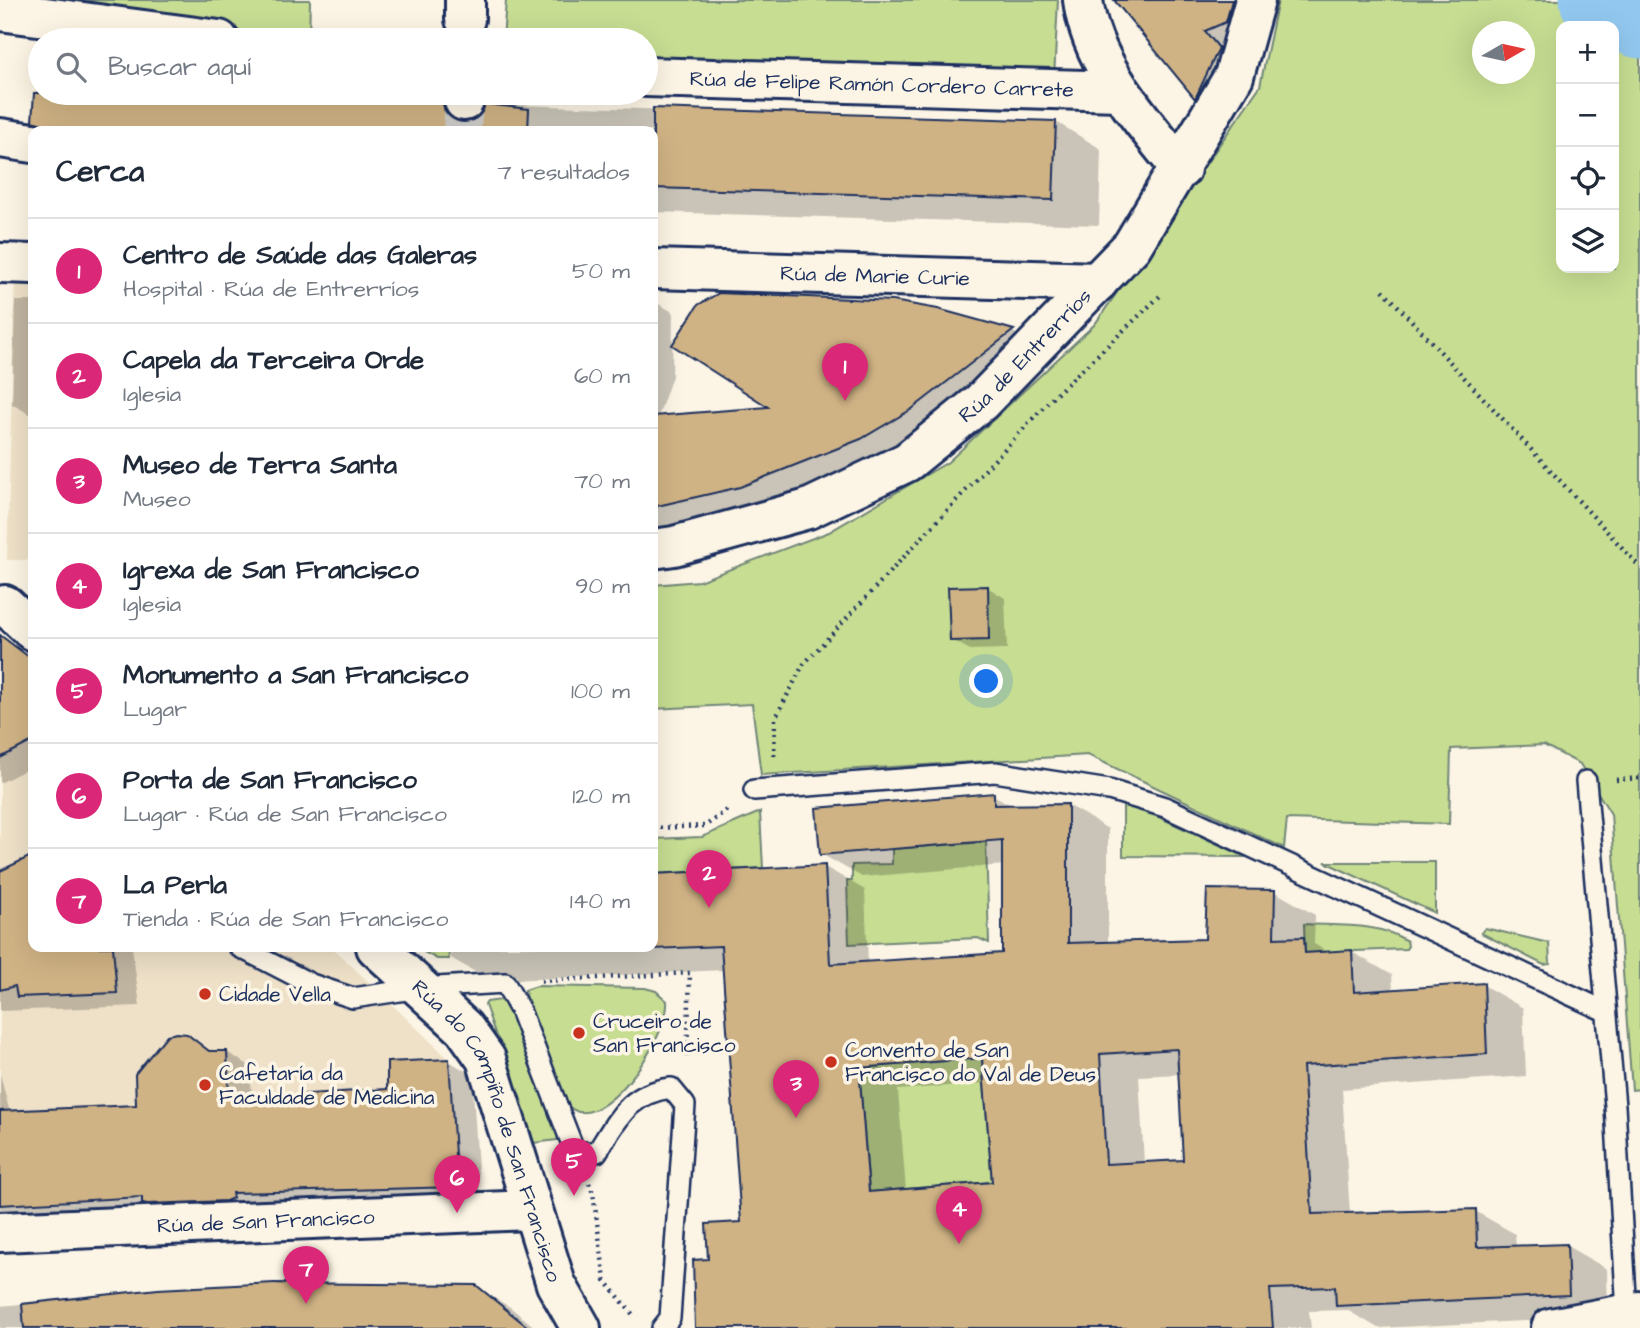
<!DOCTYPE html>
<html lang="es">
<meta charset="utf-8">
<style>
:root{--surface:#fff;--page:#f6f6f7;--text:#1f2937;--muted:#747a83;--line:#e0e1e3;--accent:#db2777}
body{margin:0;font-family:"Architects Daughter",sans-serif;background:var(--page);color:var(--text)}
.controls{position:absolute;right:21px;top:21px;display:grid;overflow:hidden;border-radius:14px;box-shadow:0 7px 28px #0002}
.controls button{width:63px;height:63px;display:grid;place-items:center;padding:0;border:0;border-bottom:2px solid var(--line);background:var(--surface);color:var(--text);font:35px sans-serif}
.compass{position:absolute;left:1472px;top:21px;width:63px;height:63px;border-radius:50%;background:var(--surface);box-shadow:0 7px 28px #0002;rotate:81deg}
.you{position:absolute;left:987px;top:682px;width:24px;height:24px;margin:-18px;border:5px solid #fff;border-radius:50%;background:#1a73e8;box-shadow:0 0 0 10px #1a73e833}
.badge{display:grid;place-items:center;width:46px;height:46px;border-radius:50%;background:var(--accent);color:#fff;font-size:23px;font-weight:700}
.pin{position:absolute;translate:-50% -58px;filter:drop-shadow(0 2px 4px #0008)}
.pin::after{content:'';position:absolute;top:37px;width:24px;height:21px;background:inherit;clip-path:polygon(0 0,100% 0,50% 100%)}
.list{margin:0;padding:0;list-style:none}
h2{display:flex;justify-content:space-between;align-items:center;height:91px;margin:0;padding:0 28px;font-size:30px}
h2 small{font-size:23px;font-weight:400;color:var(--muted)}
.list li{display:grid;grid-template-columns:46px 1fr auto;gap:21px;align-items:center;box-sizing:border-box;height:105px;padding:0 28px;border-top:2px solid var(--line)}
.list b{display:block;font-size:26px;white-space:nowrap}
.list p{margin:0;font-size:23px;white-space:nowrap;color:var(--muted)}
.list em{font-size:23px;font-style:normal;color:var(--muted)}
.icon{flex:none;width:38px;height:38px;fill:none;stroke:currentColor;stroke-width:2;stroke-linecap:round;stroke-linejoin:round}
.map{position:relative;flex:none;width:1640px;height:1328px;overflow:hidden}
.search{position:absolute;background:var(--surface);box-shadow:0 7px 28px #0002;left:28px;top:28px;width:630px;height:77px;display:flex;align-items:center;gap:18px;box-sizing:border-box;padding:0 24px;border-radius:38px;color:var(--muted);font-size:26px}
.panel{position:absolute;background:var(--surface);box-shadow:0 7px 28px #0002;left:28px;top:126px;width:630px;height:826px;border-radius:14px}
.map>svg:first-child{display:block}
.built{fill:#efe1c8}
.green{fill:#c7dd92;stroke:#718678;stroke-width:2;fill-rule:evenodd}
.shadow{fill:#0003;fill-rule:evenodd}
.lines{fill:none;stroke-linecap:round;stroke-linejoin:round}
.river{stroke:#92c8f0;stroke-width:77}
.building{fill:#d0b385;stroke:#1b2f5e;stroke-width:2;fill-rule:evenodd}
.street-tunnel{stroke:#cfcdca;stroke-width:38;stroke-dasharray:38 19;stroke-linecap:butt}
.lane-casing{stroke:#1b2f5e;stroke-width:24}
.street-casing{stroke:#1b2f5e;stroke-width:44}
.path{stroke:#1b2f5e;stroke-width:4.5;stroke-dasharray:2 5;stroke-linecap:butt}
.lane{stroke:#fcf5e5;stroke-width:19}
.street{stroke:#fcf5e5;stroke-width:38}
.poi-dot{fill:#c8321e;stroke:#fcf5e5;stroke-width:2.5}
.labels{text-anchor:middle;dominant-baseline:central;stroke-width:7;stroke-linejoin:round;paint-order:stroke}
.street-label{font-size:21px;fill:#1b2f5e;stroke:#fcf5e5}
.poi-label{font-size:21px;fill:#1b2f5e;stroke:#fcf5e5;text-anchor:start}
</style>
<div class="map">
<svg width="1640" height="1328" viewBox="0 0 1640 1328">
<rect width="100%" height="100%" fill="#fcf5e5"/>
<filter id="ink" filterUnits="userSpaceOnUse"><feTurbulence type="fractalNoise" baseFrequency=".0143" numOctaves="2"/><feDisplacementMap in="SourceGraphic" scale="14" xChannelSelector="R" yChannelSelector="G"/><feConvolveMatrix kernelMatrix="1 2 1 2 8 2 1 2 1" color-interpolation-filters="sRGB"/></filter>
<g filter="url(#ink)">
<!-- built -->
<g class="built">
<polygon points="15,272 33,273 33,560 7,560"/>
<polygon points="0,637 33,660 33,947 332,947 449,1059 457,1187 233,1193 233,1198 226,1200 225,1206 148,1211 148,1203 142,1203 141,1197 0,1205"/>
</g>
<!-- green -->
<g class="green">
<polygon points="35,0 310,0 309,40 34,4"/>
<polygon points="506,0 1058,0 1054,79 646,64 646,40 503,40"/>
<path d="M1278,0H1577L1640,30V1089L1632,1090L1611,814L1580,764L1544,745L1451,749L1449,824L1287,819L1284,848L1088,755L761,775L752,704L653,709V585L699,581L829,532L948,462L1095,324L1260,86ZM1561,26H1614V268H1561ZM1482,32H1524V74H1482Z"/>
<polygon points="1128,803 1246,857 1123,856 1123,804"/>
<polygon points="760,812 763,868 653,874 653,839 702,837"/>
<polygon points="986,842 989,943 978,938 849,944 847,881 852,881 852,865 892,864 892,849"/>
<polygon points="1325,862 1435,862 1435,913"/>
<path d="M1304,924C1339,926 1377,922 1407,941L1408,946L1406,949L1305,953Z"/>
<polygon points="1485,928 1549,943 1550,964 1544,965 1481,933"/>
<polygon points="415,947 448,947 449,959 437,959"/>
<path d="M537,986L645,988L656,991L667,1001C670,1038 593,1149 564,1100L526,998L525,990Z"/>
<polygon points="508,999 558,1136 557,1140 534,1143 485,1005 487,1002"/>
<polygon points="982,1058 992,1182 869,1192 859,1068"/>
</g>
<!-- shadow -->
<g class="shadow">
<polygon points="1117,0 1279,0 1265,44 1242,53 1257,71 1234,119 1196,98"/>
<polygon points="39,50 40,93 383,93 442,100 477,121 487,104 1056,122 1101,149 1099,225 653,212 653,131 54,131 34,120"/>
<polygon points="15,301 33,301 33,416 12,404"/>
<polygon points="653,301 673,312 672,376 658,417 773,409 938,311 1013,332 1046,351 946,428 813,493 653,533"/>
<polygon points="987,587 1005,598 1007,649 970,650 952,640"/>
<polygon points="9,644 33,658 33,766 0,783 0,649"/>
<path d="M993,795L1013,806L1068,805L1108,829V944L1207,941L1275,892L1315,915L1314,944L1330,953L1352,952L1392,975L1393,991L1483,985L1523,1008L1526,1076L1342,1089L1350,1215L1475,1211L1515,1234L1516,1248L1567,1246L1607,1269L1608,1317L1378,1328L1347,1310L1309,1311L1311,1328H698L710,1261L743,1223L724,970L491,981L451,958L450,947H653V876L825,867L865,890L868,963L1004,955V865L862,877L821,854ZM1180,1074L1185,1161L1144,1164L1139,1076ZM986,1083L994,1184L906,1191L898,1090Z"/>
<polygon points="33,857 33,947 132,947 140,1006 0,1011 0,873"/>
<polygon points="186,1036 215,1053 227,1052 250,1066 252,1100 389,1091 449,1061 472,1075 480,1199 0,1222 0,1074 10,1113 138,1106"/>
<polygon points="475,1287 510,1307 536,1328 0,1328 0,1306 159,1291"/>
</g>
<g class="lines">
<!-- river -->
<polyline class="river" points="1598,0 1640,20"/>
</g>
<!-- building -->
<g class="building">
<polygon points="1114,0 1232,0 1226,22 1205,31 1219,48 1195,99"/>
<polygon points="34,93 397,93 442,98 445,112 454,120 463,123 475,120 485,104 529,109 528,131 58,131 32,121"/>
<polygon points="653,108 1056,121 1053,200 653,188"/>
<polygon points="719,293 893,301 938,309 1014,330 912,409 861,439 740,487 653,507 653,416 768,407 672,345 698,305"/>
<polygon points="988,586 989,640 950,641 948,587"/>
<polygon points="0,635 33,660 33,741 0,758"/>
<path d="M994,793V805L1068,804V943L1205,939L1207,889L1275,890L1274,938L1304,937L1305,953L1352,950L1354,992L1484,983L1487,1054L1303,1066L1312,1214L1476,1209L1477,1247L1567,1244L1569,1295L1336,1306L1335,1287L1270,1289L1273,1328H695L693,1260L708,1259L706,1224L741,1222L721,946L653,949V874L825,865L830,964L1002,953V840L820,855L816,808ZM1177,1049L1183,1160L1106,1164L1100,1054ZM982,1058L992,1182L869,1192L859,1068Z"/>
<polygon points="33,855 33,947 113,947 117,993 17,997 15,986 0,990 0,871"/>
<polygon points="177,1033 187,1034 209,1051 227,1051 229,1099 387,1089 387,1062 449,1059 457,1187 232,1193 233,1198 226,1201 148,1204 142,1203 142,1197 0,1205 0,1111 136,1105 135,1074 167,1035"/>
<polygon points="274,1283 476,1285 529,1328 24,1328 22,1304 158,1289"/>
</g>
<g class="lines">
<!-- street-tunnel -->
<polyline class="street-tunnel" points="462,131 464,101"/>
<!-- lane casing -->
<g class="lane-casing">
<g id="lane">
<polyline points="1586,781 1615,1106 1627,1313"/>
<polyline points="754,790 995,772 1109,790 1165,807 1605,1011"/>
<path d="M239,947L311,984L353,998L420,988L505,983L520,1010L575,1152H597C618,1119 629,1093 671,1088L685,1105L670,1318L662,1328"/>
</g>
</g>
<!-- street casing -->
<g class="street-casing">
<g id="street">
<path d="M1083,0C1091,65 1142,120 1181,169"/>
<polyline points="0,11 219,40"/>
<polyline points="465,19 465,0"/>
<path id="s1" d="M646,77L1120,91"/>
<polyline points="464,101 464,93"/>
<polyline points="0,138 33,143"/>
<polyline points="0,263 33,264"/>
<path id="s2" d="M653,269L1098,282"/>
<path id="s3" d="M653,549L674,546L808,509L907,462L981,402L1132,246L1234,76L1255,0"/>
<polyline points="5,605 33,631"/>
<path id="s4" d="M376,947L464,1028L486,1059L556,1284L581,1328"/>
<path id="s5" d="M0,1232L531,1210"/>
<polyline points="1551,1328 1640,1311"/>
</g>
</g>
<!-- path -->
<g class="path">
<polyline points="1383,290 1640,567"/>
<polyline points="774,756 775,719 803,665 1054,396 1161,295"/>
<polyline points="1616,780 1640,778"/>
<polyline points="653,828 705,826 730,808"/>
<polyline points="541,981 690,973 687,1060"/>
<polyline points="589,1183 593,1193 605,1280 634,1316"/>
</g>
<!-- lane -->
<use href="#lane" class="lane"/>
<!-- street -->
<use href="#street" class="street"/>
</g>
</g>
<!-- markers -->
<g class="poi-dot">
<circle cx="205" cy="994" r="7"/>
<circle cx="579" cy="1033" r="7"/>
<circle cx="831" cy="1062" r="7"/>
<circle cx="205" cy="1085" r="7"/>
</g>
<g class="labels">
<!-- street labels -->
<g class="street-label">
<text stroke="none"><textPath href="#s1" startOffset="236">Rúa de Felipe Ramón Cordero Carrete</textPath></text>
<text stroke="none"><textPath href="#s2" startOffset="222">Rúa de Marie Curie</textPath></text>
<text stroke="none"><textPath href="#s3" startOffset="429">Rúa de Entrerríos</textPath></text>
<text stroke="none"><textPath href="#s4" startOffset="222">Rúa do Campiño de San Francisco</textPath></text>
<text stroke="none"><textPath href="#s5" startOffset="266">Rúa de San Francisco</textPath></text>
</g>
<!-- poi labels -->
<g class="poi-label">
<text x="219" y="994">Cidade Vella</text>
<text x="593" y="1021">Cruceiro de<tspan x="593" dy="24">San Francisco</tspan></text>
<text x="845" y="1050">Convento de San<tspan x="845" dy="24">Francisco do Val de Deus</tspan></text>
<text x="219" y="1073">Cafetaría da<tspan x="219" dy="24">Faculdade de Medicina</tspan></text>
</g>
</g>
</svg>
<div class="controls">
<button>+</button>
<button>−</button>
<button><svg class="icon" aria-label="locate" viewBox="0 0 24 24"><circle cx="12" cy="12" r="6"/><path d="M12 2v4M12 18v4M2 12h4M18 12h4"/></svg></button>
<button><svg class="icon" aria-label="layers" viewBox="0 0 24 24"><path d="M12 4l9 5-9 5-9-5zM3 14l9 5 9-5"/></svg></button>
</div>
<svg class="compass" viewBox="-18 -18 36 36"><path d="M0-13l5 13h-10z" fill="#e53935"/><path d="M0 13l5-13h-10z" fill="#747a83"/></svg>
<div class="you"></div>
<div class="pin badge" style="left:845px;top:401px">1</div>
<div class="pin badge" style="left:709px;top:908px">2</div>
<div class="pin badge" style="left:796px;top:1118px">3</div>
<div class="pin badge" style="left:959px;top:1244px">4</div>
<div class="pin badge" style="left:574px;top:1196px">5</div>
<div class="pin badge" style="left:457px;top:1213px">6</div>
<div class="pin badge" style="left:306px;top:1304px">7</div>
<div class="search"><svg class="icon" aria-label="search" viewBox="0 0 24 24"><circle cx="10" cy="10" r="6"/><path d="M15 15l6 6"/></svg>Buscar aquí</div>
<section class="panel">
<h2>Cerca<small>7 resultados</small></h2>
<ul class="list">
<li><span class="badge">1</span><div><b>Centro de Saúde das Galeras</b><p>Hospital · Rúa de Entrerríos</p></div><em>50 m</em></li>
<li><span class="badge">2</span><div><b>Capela da Terceira Orde</b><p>Iglesia</p></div><em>60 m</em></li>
<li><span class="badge">3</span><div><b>Museo de Terra Santa</b><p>Museo</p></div><em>70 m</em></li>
<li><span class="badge">4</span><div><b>Igrexa de San Francisco</b><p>Iglesia</p></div><em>90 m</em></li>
<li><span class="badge">5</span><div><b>Monumento a San Francisco</b><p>Lugar</p></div><em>100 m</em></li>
<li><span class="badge">6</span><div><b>Porta de San Francisco</b><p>Lugar · Rúa de San Francisco</p></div><em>120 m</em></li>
<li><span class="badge">7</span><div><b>La Perla</b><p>Tienda · Rúa de San Francisco</p></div><em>140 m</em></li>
</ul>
</section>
</div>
